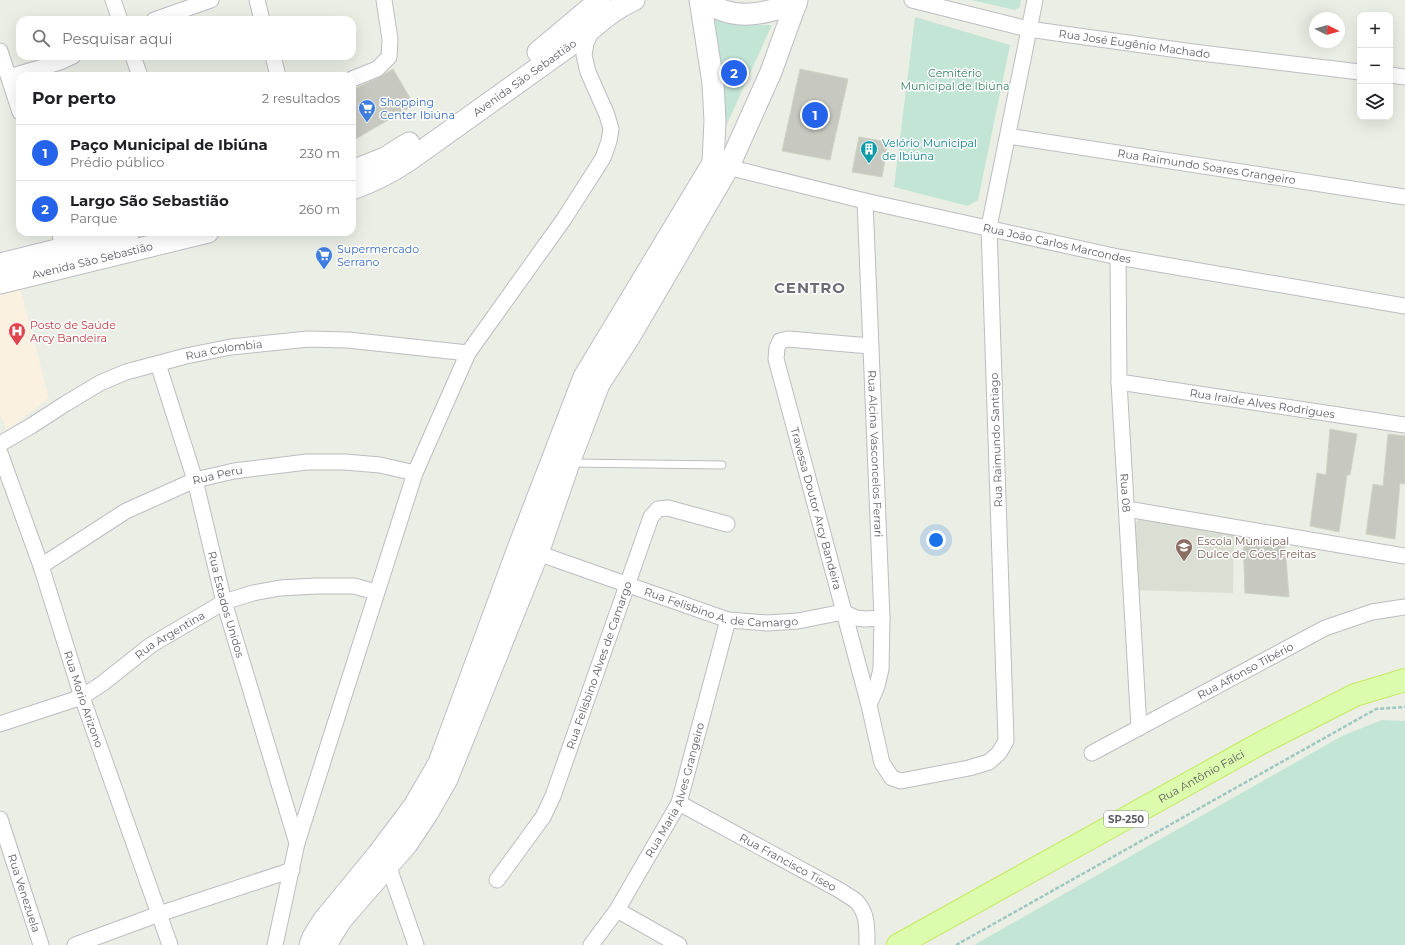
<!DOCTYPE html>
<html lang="pt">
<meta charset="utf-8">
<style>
:root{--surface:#fff;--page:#f6f6f6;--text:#202124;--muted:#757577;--line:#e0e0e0;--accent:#2563eb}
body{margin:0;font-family:Montserrat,sans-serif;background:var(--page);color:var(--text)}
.controls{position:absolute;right:12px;top:12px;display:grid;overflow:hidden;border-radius:8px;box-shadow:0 4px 16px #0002}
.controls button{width:36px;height:36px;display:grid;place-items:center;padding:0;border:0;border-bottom:1px solid var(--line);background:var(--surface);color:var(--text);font:20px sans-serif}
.compass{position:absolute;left:1309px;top:12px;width:36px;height:36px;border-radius:50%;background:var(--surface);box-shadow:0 4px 16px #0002;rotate:95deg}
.you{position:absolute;left:936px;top:540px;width:14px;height:14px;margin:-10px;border:3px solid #fff;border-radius:50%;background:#1a73e8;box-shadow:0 0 0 6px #1a73e833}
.badge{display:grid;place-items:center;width:26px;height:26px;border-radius:50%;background:var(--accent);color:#fff;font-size:13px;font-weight:700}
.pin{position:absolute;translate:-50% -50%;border:2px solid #fff;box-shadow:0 1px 4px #0006}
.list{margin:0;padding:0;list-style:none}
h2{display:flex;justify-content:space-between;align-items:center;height:52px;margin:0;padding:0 16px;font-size:17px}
h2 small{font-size:13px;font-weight:400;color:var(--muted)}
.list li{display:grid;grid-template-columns:26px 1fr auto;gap:12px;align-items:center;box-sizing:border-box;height:56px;padding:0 16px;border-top:1px solid var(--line)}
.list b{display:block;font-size:15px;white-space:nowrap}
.list p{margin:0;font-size:13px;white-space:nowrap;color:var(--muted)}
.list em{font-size:13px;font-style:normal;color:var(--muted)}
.icon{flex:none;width:22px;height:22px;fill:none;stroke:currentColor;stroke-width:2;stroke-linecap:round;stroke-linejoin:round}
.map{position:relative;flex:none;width:1405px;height:945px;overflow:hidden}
.search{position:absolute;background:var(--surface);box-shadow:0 4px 16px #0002;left:16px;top:16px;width:340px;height:44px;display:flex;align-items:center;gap:10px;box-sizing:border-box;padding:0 14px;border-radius:12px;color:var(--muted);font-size:15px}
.panel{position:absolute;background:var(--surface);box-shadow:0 4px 16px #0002;left:16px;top:72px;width:340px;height:164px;border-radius:12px}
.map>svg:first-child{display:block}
.education{fill:#daded3}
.medical{fill:#faf1e1}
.green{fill:#c2e5d5}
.building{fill:#c7c9c1;stroke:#cfd3c3}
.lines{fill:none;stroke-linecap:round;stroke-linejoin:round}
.service-casing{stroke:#bdbcc2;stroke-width:9}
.minor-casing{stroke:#bdbcc2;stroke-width:17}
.secondary-casing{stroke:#bebdc5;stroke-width:23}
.primary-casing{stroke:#c6eb61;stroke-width:24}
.path{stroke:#9dc7c0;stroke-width:2.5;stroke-dasharray:4 2;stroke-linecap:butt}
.service{stroke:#fff;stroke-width:7}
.minor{stroke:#fff;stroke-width:15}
.secondary{stroke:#fff;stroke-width:21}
.primary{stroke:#ddfbac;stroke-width:22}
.labels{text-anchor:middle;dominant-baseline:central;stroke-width:3;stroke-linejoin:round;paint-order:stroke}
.shield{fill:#fff;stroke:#8e8d92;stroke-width:1}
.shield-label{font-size:10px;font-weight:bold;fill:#5d5c64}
.street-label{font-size:11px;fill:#5d5c64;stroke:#fff}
.park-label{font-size:11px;fill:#388063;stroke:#fff}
.shop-label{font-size:11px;fill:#366cbe;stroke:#fff;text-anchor:start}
.culture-label{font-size:11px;fill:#0d838f;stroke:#fff;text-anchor:start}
.health-label{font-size:11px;fill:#be3a42;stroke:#fff;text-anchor:start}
.education-label{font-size:11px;fill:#785e54;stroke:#fff;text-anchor:start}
.district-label{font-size:15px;font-weight:bold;letter-spacing:1px;fill:#6e6d76;stroke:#fff}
</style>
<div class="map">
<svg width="1405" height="945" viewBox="0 0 1405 945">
<rect width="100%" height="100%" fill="#ebeee4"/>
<!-- education -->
<polygon class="education" points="1139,519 1159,520 1234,534 1233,593 1135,590 1133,531 1135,524"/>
<!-- medical -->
<polygon class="medical" points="20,288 49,398 10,428 6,429 0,413 0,293"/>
<!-- green -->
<g class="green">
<polygon points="971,0 1021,0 1020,7 1015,10"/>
<polygon points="915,17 1010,45 978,200 968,206 894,187"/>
<polygon points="715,19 737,25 772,25 727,124 720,120"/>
<polygon points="1382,720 1405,721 1405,945 974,945 1342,736"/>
</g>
<!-- building -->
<g class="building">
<polygon points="393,69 414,105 352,141 352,90 380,77"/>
<polygon points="800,69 848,79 830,160 782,151"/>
<polygon points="859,137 888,142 882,177 852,172"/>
<polygon points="1330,429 1357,434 1350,475 1347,475 1339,532 1310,526 1317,473 1326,475"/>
<polygon points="1388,434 1405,436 1405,484 1400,483 1395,539 1366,534 1373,484 1383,486"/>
<polygon points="1243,538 1285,545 1289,597 1245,593"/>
</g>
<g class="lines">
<!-- service casing -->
<g class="service-casing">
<polyline id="service" points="571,463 722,465"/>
</g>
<!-- minor casing -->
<g class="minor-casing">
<g id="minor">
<polyline points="113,0 120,20"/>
<polyline points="257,0 262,20"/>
<path id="s1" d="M912,0L1028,29L1193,52L1360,72"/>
<polyline points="154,20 211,0"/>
<polyline points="0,51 20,112"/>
<polyline points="133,56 140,76"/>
<polyline points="273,56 278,76"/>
<polyline points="1390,75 1405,77"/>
<polyline points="9,77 60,62 73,56"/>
<polyline points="352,79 377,69 389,57 390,39 384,0"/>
<path id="s2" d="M1008,136L1405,197"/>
<path id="s3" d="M719,165L865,201L1118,257L1405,306"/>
<path id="s4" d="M865,201L882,618L881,669L877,686L869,705"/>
<polyline points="59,232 64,247"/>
<path id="s5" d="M1118,257L1119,382L1139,728"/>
<path id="s6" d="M870,346L788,339L780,341L777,348L776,359L869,705L882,763L892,778L901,781L969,768L989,762L999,753L1006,741L989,227L1035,0"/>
<path id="s7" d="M158,364L195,480L224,602L297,843"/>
<path id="s8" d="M1119,382L1405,425"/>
<path id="s9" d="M0,444L31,426L65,404L100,383L126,372L186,356L231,347L308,339L348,340L468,353"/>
<path id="s10" d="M0,453L41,566L82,697L170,945"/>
<polyline points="1127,509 1405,556"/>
<path id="s11" d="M529,550L728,620L767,623L798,621L843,612L856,618L865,619L882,618"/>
<path id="s12" d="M41,566L126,511L195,480L234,471L307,462H345L380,465L415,473"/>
<path id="s13" d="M0,724L82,697L103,683L151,645L224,602L253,593L280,588L316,586H354L376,592"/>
<path id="s14" d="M1092,753L1325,628L1372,612L1405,607"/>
<path id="s15" d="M679,803L841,891C846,895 853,898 857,902C868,914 867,930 867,945"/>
<path id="s16" d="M0,819L41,945"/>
<polyline points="382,859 388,865 416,945"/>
<path id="s17" d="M497,880L543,817L553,796L651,517L658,509L668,508L727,524"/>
<polyline points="617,910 679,945"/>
<polyline points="75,945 159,914 292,870"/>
<polyline points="275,945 297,843 415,473 468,353 564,219 603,158 609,141 611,129 607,115 588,72 584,55 586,43 593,28"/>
<path id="s18" d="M591,945L617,910L679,803L728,620"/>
</g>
</g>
<!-- secondary casing -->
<g class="secondary-casing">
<g id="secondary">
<path d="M706,0C710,3 715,7 719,9C744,20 771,11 796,4"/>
<polyline points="538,52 600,0"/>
<polyline points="352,171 385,158 409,143"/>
<path id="s19" d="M352,189C372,182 390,173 408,161L583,36C599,22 615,8 634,0"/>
<polyline points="0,264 129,232"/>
<path id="s20" d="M0,283L208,232"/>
<polyline points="310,945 313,937 323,921 378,854 414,806 439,763 519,546 584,377 713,163 715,121 713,83 700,0"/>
<polyline points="327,945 331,936 342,919 407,844 427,814 447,779 538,553 569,463 599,384 630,336 728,168 771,72 797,0"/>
</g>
</g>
<!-- primary casing -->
<g class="primary-casing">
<g id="primary">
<path id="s21" d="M898,945L1261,743L1355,695L1405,680"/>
</g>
</g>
<!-- path -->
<polyline class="path" points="956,945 1376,709 1405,707"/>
<!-- service -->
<use href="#service" class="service"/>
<!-- minor -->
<use href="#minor" class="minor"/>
<!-- secondary -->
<use href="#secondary" class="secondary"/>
<!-- primary -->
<use href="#primary" class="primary"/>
</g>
<!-- icons -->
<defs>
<g id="supermarket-pin" transform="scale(0.9)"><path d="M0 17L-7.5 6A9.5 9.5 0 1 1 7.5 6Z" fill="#3f7fe0" stroke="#fff"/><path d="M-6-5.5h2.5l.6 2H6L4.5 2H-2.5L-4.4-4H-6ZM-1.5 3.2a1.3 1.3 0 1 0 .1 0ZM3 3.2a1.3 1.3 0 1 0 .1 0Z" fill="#fff"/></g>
<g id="building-pin" transform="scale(0.9)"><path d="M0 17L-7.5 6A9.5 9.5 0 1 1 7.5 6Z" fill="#0f9aa8" stroke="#fff"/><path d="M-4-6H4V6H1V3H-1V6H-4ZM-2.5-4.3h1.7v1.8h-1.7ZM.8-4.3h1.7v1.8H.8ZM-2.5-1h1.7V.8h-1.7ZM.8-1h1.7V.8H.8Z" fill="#fff"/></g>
<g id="hospital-pin" transform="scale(0.9)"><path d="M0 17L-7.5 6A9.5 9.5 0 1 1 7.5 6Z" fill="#e0444e" stroke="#fff"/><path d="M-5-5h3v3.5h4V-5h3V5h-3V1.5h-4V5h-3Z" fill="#fff"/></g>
<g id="school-pin" transform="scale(0.9)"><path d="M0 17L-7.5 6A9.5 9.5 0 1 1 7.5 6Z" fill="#8d6e63" stroke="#fff"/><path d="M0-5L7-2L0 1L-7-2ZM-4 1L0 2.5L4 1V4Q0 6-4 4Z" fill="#fff"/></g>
</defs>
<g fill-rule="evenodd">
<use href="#supermarket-pin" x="367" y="108"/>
<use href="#building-pin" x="869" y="149"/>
<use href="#supermarket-pin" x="324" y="255"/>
<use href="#hospital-pin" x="17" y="331"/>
<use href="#school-pin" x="1184" y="547"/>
</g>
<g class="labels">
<!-- shield labels -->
<rect class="shield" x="1104" y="811" width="44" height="16" rx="3"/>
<g class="shield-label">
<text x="1126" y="819">SP-250</text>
</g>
<!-- street labels -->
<g class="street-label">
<text stroke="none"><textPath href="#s1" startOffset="227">Rua José Eugênio Machado</textPath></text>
<text stroke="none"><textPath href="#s19" startOffset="206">Avenida São Sebastião</textPath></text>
<text stroke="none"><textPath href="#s2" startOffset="201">Rua Raimundo Soares Grangeiro</textPath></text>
<text stroke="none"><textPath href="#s3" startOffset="347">Rua João Carlos Marcondes</textPath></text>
<text stroke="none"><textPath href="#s20" startOffset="95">Avenida São Sebastião</textPath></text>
<text stroke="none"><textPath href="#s9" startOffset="246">Rua Colombia</textPath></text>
<text stroke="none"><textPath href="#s8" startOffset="145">Rua Iraíde Alves Rodrigues</textPath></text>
<text transform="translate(996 440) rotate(-92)">Rua Raimundo Santiago</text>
<text stroke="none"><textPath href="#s4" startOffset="253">Rua Alcina Vasconcelos Ferrari</textPath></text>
<text stroke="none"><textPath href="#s12" startOffset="200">Rua Peru</textPath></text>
<text stroke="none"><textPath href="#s5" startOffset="236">Rua 08</textPath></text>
<text stroke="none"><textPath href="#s6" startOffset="264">Travessa Doutor Arcy Bandeira</textPath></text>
<text stroke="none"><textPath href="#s7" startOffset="250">Rua Estados Unidos</textPath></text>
<text stroke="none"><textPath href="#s11" startOffset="202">Rua Felisbino A. de Camargo</textPath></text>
<text stroke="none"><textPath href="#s13" startOffset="194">Rua Argentina</textPath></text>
<text stroke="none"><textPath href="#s17" startOffset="240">Rua Felisbino Alves de Camargo</textPath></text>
<text stroke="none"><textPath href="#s14" startOffset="174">Rua Affonso Tibério</textPath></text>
<text stroke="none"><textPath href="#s10" startOffset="260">Rua Morio Arizono</textPath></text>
<text stroke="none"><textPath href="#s21" startOffset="347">Rua Antônio Falci</textPath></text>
<text stroke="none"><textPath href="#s18" startOffset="178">Rua Maria Alves Grangeiro</textPath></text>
<text stroke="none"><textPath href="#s15" startOffset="124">Rua Francisco Tiseo</textPath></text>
<text stroke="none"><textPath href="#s16" startOffset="78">Rua Venezuela</textPath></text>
</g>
<!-- park labels -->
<g class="park-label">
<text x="955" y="73">Cemitério<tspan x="955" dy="13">Municipal de Ibiúna</tspan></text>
</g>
<!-- shop labels -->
<g class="shop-label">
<text x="380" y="102">Shopping<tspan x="380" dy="13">Center Ibiúna</tspan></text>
<text x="337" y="249">Supermercado<tspan x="337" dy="13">Serrano</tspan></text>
</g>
<!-- culture labels -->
<g class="culture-label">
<text x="882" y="143">Velório Municipal<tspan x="882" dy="13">de Ibiúna</tspan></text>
</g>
<!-- health labels -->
<g class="health-label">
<text x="30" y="325">Posto de Saúde<tspan x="30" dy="13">Arcy Bandeira</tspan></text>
</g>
<!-- education labels -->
<g class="education-label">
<text x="1197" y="541">Escola Municipal<tspan x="1197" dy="13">Dulce de Góes Freitas</tspan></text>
</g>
<!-- district labels -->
<g class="district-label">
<text x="810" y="287">CENTRO</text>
</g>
</g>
</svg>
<div class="controls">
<button>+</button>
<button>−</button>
<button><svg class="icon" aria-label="layers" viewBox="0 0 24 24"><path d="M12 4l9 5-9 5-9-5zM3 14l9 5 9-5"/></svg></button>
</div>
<svg class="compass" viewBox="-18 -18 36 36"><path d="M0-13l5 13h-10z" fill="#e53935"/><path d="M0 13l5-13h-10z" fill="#757577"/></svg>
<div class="you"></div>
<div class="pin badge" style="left:815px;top:115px">1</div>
<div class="pin badge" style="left:734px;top:73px">2</div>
<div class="search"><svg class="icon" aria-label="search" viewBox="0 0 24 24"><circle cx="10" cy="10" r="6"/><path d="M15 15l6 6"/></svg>Pesquisar aqui</div>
<section class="panel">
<h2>Por perto<small>2 resultados</small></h2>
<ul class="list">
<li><span class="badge">1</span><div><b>Paço Municipal de Ibiúna</b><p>Prédio público</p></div><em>230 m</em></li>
<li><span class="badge">2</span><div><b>Largo São Sebastião</b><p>Parque</p></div><em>260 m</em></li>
</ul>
</section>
</div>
